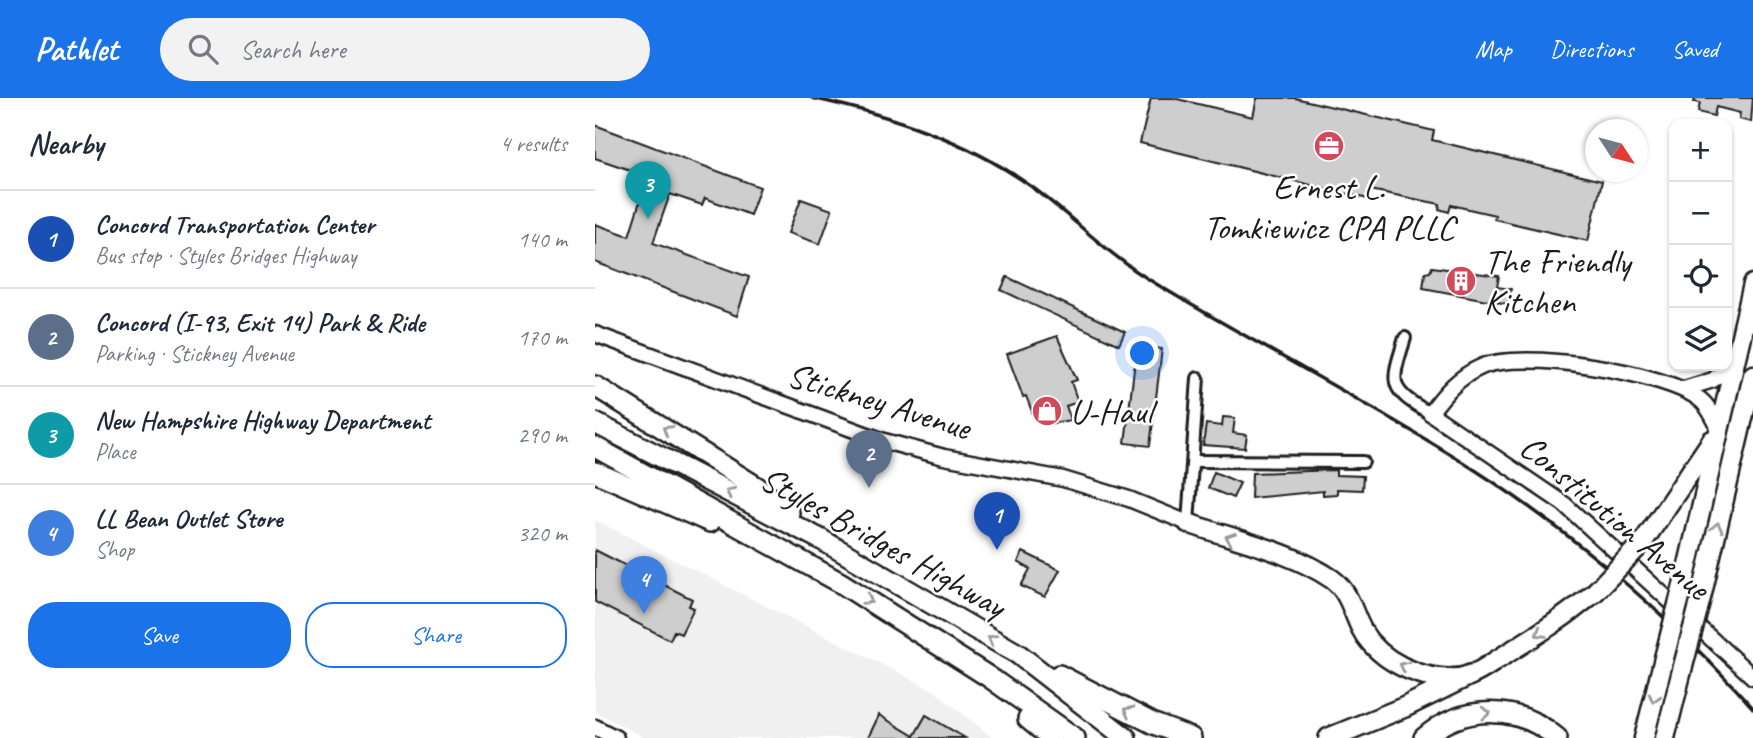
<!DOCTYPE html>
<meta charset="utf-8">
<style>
:root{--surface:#fff;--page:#f2f2f3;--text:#1f2937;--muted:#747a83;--line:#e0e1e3;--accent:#1a73e8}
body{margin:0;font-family:Caveat,sans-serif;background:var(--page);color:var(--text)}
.controls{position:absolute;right:21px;top:21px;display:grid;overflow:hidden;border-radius:14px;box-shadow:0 2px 5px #0004}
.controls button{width:63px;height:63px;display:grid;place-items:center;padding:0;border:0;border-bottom:2px solid var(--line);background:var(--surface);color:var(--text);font:35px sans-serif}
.compass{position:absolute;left:990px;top:21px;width:63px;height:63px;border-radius:50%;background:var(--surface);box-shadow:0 2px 5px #0004;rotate:126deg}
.you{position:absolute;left:548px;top:256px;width:24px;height:24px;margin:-18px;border:5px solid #fff;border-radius:50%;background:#1a73e8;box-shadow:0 0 0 10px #1a73e833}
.badge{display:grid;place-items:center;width:46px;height:46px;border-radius:50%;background:var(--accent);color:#fff;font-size:23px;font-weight:700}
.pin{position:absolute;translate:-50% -58px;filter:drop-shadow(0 2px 4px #0008)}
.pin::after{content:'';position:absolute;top:37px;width:24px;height:21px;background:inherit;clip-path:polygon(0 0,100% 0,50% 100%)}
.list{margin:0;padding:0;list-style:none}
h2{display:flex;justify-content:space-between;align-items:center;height:91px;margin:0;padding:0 28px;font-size:30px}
h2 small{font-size:23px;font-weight:400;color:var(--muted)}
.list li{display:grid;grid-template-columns:46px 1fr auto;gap:21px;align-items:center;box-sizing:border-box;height:98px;padding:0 28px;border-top:2px solid var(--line)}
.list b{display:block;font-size:26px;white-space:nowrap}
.list p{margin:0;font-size:23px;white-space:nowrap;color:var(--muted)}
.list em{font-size:23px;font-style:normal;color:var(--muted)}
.actions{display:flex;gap:14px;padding:21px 28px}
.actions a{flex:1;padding:16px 0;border:2px solid var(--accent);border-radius:28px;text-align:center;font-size:24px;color:var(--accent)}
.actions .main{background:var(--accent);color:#fff}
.icon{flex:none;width:38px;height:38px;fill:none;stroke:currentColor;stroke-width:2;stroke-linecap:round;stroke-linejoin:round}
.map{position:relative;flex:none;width:1158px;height:640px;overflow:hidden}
header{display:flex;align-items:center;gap:42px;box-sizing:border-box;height:98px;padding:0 35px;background:var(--accent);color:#fff}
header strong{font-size:33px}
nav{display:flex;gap:38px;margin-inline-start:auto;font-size:24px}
.search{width:490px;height:63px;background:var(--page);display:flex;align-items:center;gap:18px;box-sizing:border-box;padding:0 24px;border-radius:38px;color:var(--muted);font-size:26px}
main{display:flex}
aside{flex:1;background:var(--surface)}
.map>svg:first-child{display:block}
.built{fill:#f0f0f0}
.building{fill:#cecece;stroke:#1c1c1c;stroke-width:2}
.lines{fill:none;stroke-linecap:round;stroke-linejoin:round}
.minor-casing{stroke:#1c1c1c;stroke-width:16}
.tertiary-casing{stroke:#1c1c1c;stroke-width:19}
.primary-casing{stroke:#1c1c1c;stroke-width:23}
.motorway-casing{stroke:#1c1c1c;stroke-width:24}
.minor{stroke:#fff;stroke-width:10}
.tertiary{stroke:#fff;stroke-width:14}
.primary{stroke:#fff;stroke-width:18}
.motorway{stroke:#fff;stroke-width:19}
.rail{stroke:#1c1c1c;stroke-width:3.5}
.primary-bridge-casing{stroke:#1c1c1c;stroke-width:23;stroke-linecap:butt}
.primary-bridge{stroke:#fff;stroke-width:18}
.oneway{stroke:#999}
.labels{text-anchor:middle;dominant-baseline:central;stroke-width:5;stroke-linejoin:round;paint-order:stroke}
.poi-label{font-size:35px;fill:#1c1c1c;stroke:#fff;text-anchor:start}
.street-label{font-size:35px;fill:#1c1c1c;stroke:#fff}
</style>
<header>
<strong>Pathlet</strong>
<div class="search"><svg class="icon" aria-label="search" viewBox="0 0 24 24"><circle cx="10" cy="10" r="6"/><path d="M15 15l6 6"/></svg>Search here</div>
<nav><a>Map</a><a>Directions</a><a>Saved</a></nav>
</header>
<main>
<aside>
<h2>Nearby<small>4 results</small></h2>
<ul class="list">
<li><span class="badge" style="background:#1a4fb4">1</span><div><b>Concord Transportation Center</b><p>Bus stop · Styles Bridges Highway</p></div><em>140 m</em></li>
<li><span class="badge" style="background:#5c6f8a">2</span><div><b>Concord (I-93, Exit 14) Park &amp; Ride</b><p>Parking · Stickney Avenue</p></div><em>170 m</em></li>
<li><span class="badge" style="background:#0f9aa8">3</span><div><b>New Hampshire Highway Department</b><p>Place</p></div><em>290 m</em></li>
<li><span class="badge" style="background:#3f7fe0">4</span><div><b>LL Bean Outlet Store</b><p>Shop</p></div><em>320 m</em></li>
</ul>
<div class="actions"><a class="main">Save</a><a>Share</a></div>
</aside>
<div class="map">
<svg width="1158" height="640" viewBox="0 0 1158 640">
<rect width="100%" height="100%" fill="#fff"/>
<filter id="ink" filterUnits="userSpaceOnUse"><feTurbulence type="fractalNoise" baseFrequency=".0143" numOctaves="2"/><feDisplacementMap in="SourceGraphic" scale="14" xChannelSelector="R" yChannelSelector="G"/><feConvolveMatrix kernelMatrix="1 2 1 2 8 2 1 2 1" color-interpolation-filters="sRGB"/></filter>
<g filter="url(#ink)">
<!-- built -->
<polygon class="built" points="0,422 338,592 398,640 50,640 0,614"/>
<!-- building -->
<g class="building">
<polygon points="556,0 578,0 658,19 662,0 700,0 839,33 837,42 1007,83 993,143 899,121 900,117 856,107 854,114 844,111 845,106 775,92 773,101 545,45"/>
<polygon points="1100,0 1158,0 1156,24 1144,21 1145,15 1121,9 1119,18 1103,14 1105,5 1099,4"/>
<polygon points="0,27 165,89 155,117 110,100 107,107 75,96 58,145 154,179 142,218 0,164 0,126 34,138 53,78 0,60"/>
<polygon points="206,101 237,112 225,146 193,135"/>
<polygon points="837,169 904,178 902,189 916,191 913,206 828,190 830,175 835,174"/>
<polygon points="412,179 530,234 524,247 406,192"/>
<polygon points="462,238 482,282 476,284 483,304 471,308 476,322 452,326 448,315 439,319 431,298 428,299 412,256"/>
<polygon points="542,247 567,251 555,348 530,345"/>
<polygon points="628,319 640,320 638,335 652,337 650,350 608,347 611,326 627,328"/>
<polygon points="741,372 741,377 768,378 767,392 742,391 742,396 728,397 728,393 656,400 657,375"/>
<polygon points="619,374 645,385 638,400 613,390"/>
<polygon points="0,452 97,501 94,508 99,510 86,536 79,533 75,542 0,504"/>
<polygon points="428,454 465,472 450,499 426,488 435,471 423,464"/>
<polygon points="284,617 319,638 331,617 370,640 273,640"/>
</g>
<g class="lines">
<!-- minor casing -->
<g class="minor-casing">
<g id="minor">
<path d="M810,240C796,285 792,291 835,315"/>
<polyline points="598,363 768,364"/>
<polyline points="593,425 603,280"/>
</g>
</g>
<!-- tertiary casing -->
<g class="tertiary-casing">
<g id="tertiary">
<polyline points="0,236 289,343 349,359 468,381 534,401 593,425"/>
<polyline points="1089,291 1118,282 1140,263"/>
<path d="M1124,330C1118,320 1114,307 1103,300C1066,274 928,251 886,269C863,279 849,296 835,315L969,406L1158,579"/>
<polyline points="0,629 21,640"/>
</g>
</g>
<!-- primary casing -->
<g class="primary-casing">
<g id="primary">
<path d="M593,425C640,442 696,453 737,481C759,497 758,525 775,544C797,570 842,588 876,577C887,573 898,564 908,558C940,538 971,519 1000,494"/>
<polyline points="1048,444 1117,342"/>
<polyline points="1090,480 1158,186"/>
<polyline points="1107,496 1158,277"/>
<polyline points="1049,640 1069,560"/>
<polyline points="1070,640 1086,576"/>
</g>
</g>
<!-- motorway casing -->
<g class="motorway-casing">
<g id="motorway">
<polyline points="0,288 162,389 194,415"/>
<polyline points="0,325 227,442 423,556 531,640"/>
<polyline points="0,349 246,485 394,579 480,640"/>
<polyline points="0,374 115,424"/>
<polyline points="464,577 559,626 596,640"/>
<polyline points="433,621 456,640"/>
<polyline points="734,640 810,609 875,577"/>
<path d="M829,640C868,606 923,606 962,640"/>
</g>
</g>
<!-- minor -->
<use href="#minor" class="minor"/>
<!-- tertiary -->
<use href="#tertiary" class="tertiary"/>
<!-- primary -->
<use href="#primary" class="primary"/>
<!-- motorway -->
<use href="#motorway" class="motorway"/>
<!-- rail -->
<path class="rail" d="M217,0C295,17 372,42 437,89C478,119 514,158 558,184C657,244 760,297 858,358C965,424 1074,516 1158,610"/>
<!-- primary-bridge casing -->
<g class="primary-bridge-casing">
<g id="primary-bridge">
<polyline points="1000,494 1048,444"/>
<polyline points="1069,560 1090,480"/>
<polyline points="1086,576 1107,496"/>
</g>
</g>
<!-- primary-bridge -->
<use href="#primary-bridge" class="primary-bridge"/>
</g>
<!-- one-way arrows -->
<defs><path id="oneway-chevron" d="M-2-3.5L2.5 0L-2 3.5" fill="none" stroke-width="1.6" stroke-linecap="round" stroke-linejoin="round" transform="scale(1.75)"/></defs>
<g class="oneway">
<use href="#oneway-chevron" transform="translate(72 332) rotate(-148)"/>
<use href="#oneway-chevron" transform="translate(135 394) rotate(-153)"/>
<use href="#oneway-chevron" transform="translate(1122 429) rotate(-77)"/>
<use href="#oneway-chevron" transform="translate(635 440) rotate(-160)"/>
<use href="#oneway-chevron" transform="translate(273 502) rotate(32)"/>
<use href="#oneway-chevron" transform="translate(945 535) rotate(148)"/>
<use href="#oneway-chevron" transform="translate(397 541) rotate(-150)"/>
<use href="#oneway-chevron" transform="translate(809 568) rotate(-152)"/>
<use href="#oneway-chevron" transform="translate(1059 600) rotate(105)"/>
<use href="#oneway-chevron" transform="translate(533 613) rotate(-153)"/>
<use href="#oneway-chevron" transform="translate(891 615) rotate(-3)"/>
</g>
</g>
<!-- icons -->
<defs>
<g id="office-disc" transform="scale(1.575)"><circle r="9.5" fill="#d1495b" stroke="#fff"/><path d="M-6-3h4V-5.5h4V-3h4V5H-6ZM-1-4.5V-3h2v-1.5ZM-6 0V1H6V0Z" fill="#fff"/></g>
<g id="building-disc" transform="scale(1.575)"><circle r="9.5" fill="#d1495b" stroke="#fff"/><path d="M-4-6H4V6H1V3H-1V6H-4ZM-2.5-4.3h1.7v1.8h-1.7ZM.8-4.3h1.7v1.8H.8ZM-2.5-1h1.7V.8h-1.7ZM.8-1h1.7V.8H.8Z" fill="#fff"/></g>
<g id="shop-disc" transform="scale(1.575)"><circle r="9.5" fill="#d1495b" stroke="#fff"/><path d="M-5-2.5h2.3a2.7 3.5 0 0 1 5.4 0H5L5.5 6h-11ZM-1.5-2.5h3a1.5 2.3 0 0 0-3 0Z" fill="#fff"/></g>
</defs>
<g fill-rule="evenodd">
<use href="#office-disc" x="734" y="48"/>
<use href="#building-disc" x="866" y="183"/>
<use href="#shop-disc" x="452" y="313"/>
</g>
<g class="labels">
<!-- poi labels -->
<g class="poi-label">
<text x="734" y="89" text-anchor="middle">Ernest L.<tspan x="734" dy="40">Tomkiewicz CPA PLLC</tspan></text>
<text x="889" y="163">The Friendly<tspan x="889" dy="40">Kitchen</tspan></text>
<text x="475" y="313">U-Haul</text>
</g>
<!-- street labels -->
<g class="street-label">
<text transform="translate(284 303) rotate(17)">Stickney Avenue</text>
<text transform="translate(1020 419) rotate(40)">Constitution Avenue</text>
<text transform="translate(288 444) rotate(29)">Styles Bridges Highway</text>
</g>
</g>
</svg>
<div class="controls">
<button>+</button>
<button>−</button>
<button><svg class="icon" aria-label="locate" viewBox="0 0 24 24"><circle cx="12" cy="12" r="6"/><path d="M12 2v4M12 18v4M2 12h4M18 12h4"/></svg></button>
<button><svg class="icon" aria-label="layers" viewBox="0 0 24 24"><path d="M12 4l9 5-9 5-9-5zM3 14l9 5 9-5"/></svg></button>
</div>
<svg class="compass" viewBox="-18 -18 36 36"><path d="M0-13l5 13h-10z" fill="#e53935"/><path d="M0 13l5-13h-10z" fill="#747a83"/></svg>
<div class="you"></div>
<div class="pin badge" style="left:402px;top:452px;background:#1a4fb4">1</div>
<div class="pin badge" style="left:274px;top:390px;background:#5c6f8a">2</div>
<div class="pin badge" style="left:53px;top:121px;background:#0f9aa8">3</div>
<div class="pin badge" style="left:49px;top:516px;background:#3f7fe0">4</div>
</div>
</main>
